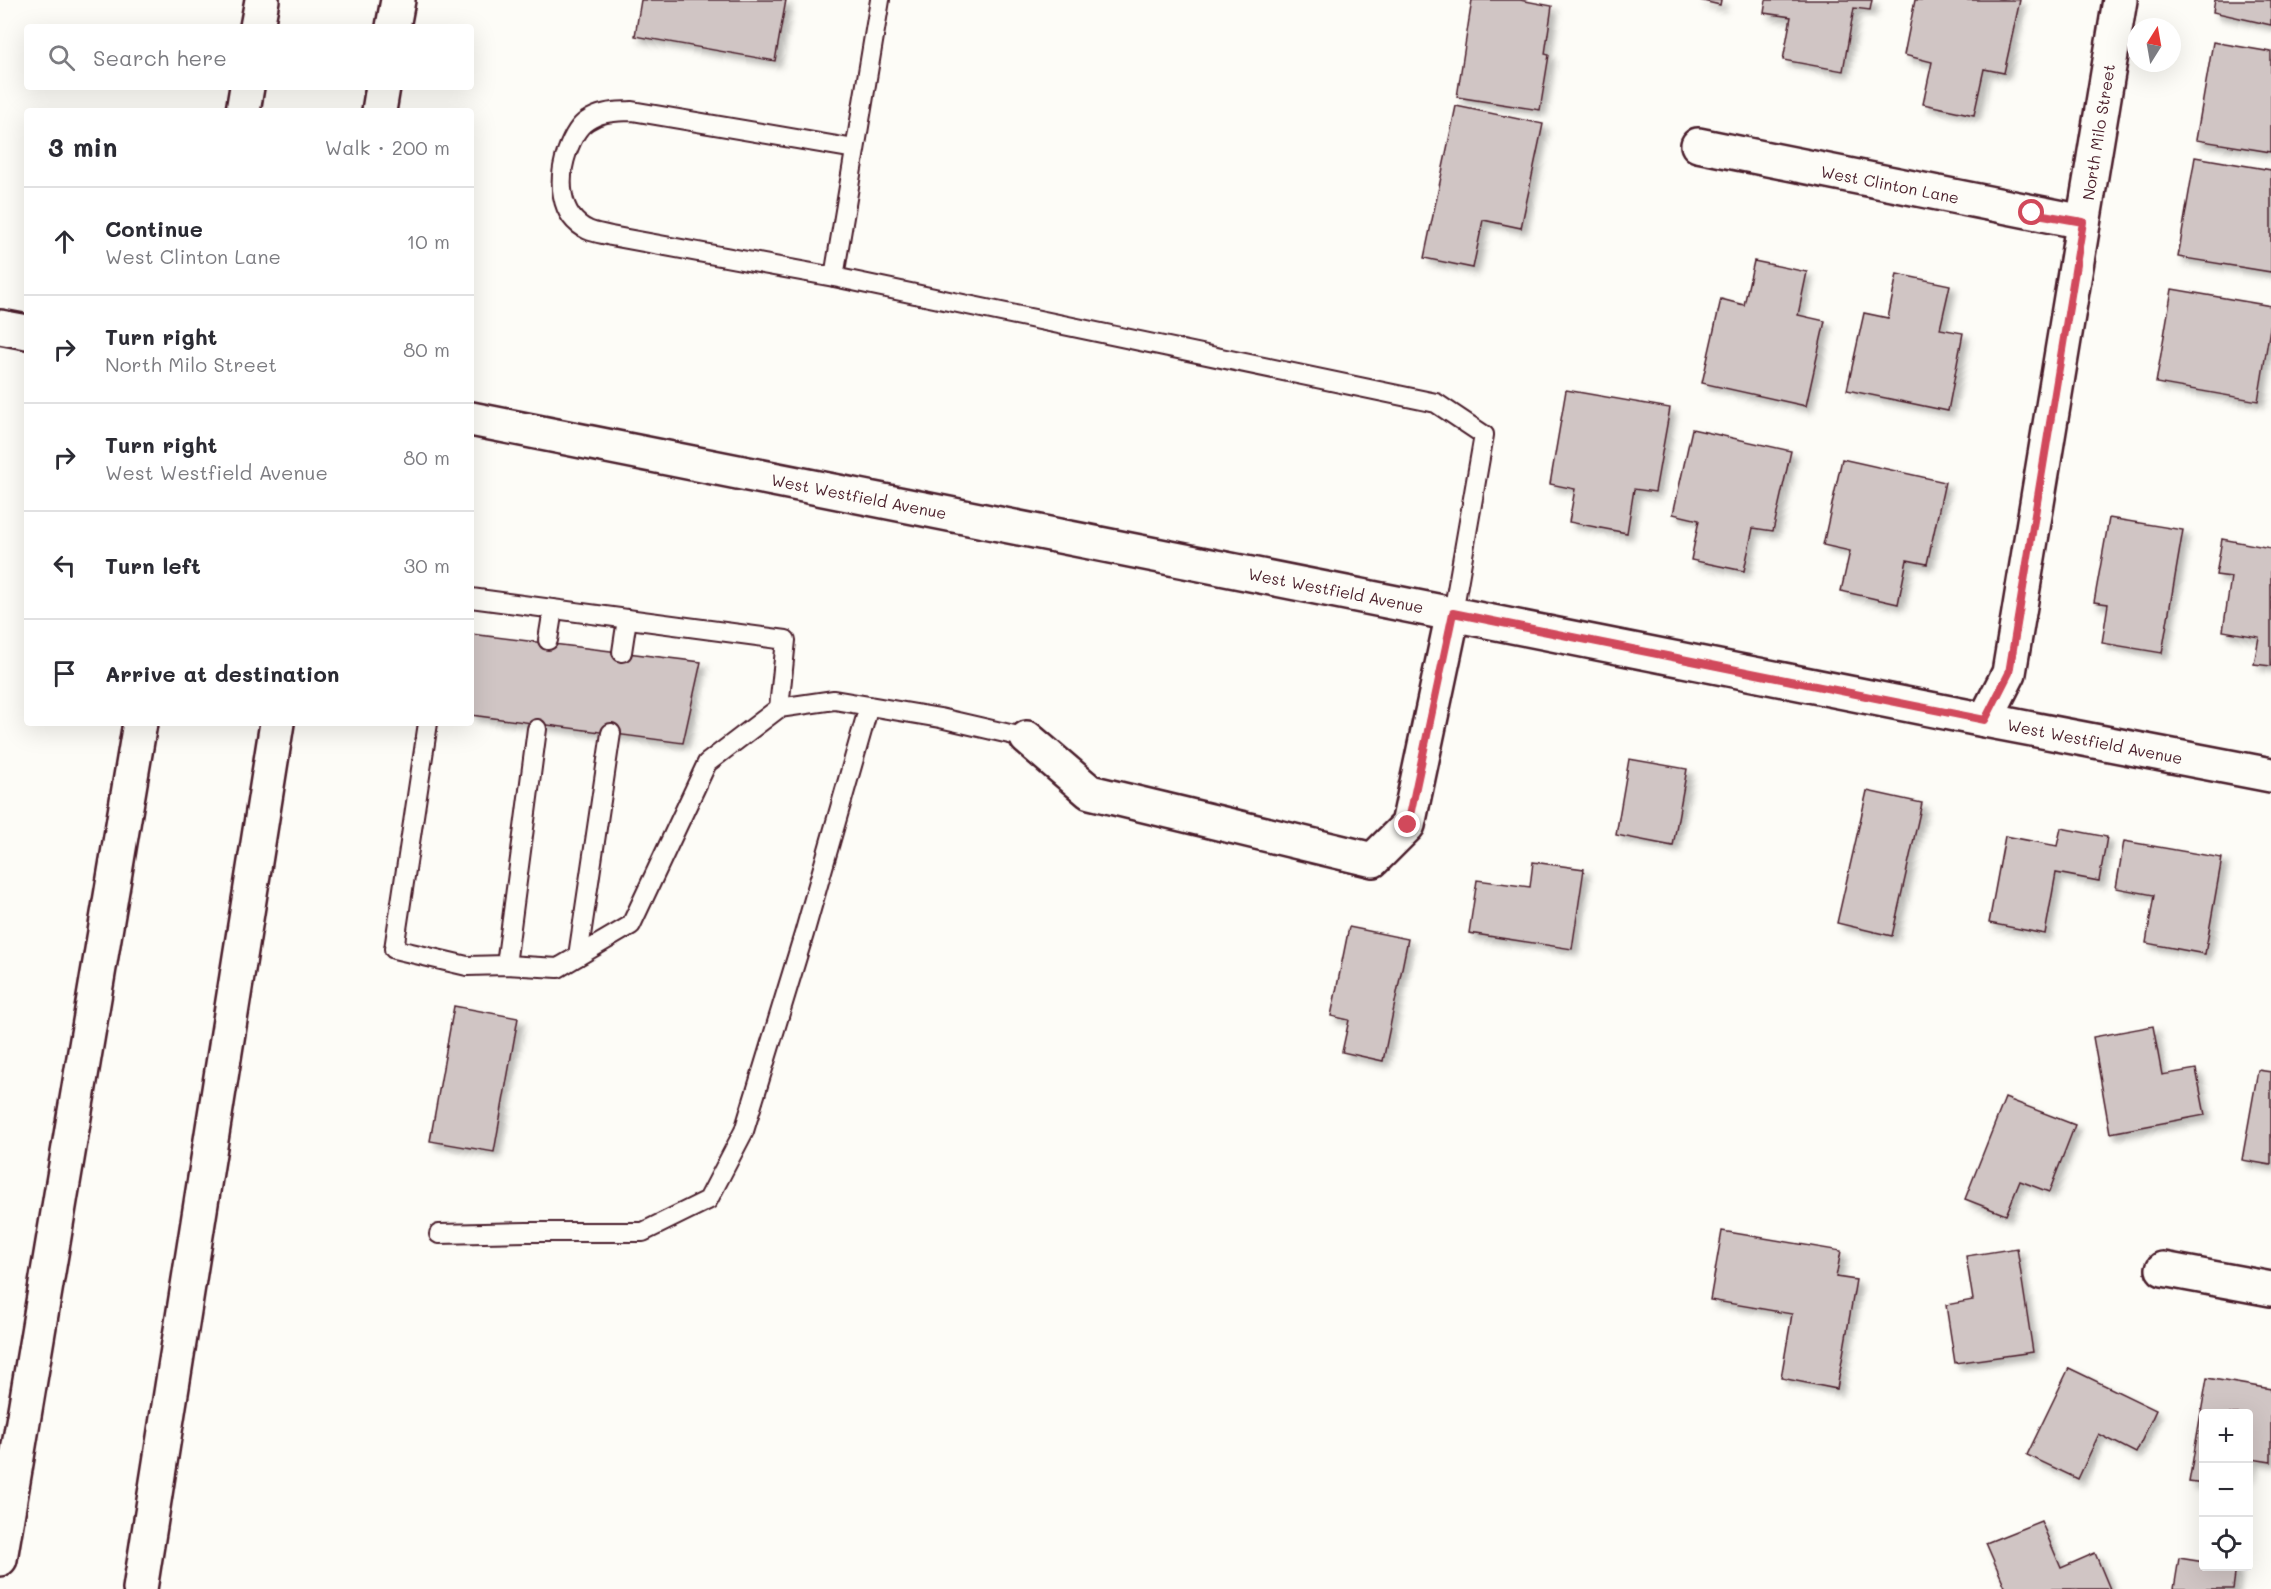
<!DOCTYPE html>
<meta charset="utf-8">
<style>
:root{--surface:#fff;--page:#f2f2f3;--text:#2b2b33;--muted:#7c7c81;--line:#e1e1e2}
body{margin:0;font-family:Mali,sans-serif;background:var(--page);color:var(--text)}
.controls{position:absolute;right:18px;bottom:18px;display:grid;overflow:hidden;border-radius:6px;box-shadow:0 6px 24px #0002}
.controls button{width:54px;height:54px;display:grid;place-items:center;padding:0;border:0;border-bottom:2px solid var(--line);background:var(--surface);color:var(--text);font:30px sans-serif}
.compass{position:absolute;left:2127px;top:18px;width:54px;height:54px;border-radius:50%;background:var(--surface);box-shadow:0 6px 24px #0002;rotate:11deg}
.stop{position:absolute;width:18px;height:18px;margin:-14px;border:4px solid #d1495b;border-radius:50%;background:#fff}
.stop.end{background:#d1495b;border-color:#fff;box-shadow:0 2px 6px #0008}
.list{margin:0;padding:0;list-style:none}
h2{display:flex;justify-content:space-between;align-items:center;height:78px;margin:0;padding:0 24px;font-size:26px}
h2 small{font-size:20px;font-weight:400;color:var(--muted)}
.list li{display:grid;grid-template-columns:39px 1fr auto;gap:18px;align-items:center;box-sizing:border-box;height:108px;padding:0 24px;border-top:2px solid var(--line)}
.list b{display:block;font-size:22px;white-space:nowrap}
.list p{margin:0;font-size:20px;white-space:nowrap;color:var(--muted)}
.list em{font-size:20px;font-style:normal;color:var(--muted)}
.icon{flex:none;width:33px;height:33px;fill:none;stroke:currentColor;stroke-width:2;stroke-linecap:round;stroke-linejoin:round}
.map{position:relative;flex:none;width:2271px;height:1589px;overflow:hidden}
.search{position:absolute;background:var(--surface);box-shadow:0 6px 24px #0002;left:24px;top:24px;width:450px;height:66px;display:flex;align-items:center;gap:15px;box-sizing:border-box;padding:0 21px;border-radius:6px;color:var(--muted);font-size:22px}
.panel{position:absolute;background:var(--surface);box-shadow:0 6px 24px #0002;left:24px;top:108px;width:450px;height:618px;border-radius:6px}
.map>svg:first-child{display:block}
.building{fill:#d0c5c4;stroke:#4a1f2b;stroke-width:1.5;filter:url(#shadow)}
.lines{fill:none;stroke-linecap:round;stroke-linejoin:round}
.lane-casing{stroke:#4a1f2b;stroke-width:22}
.street-casing{stroke:#4a1f2b;stroke-width:38}
.secondary-casing{stroke:#4a1f2b;stroke-width:38}
.highway-casing{stroke:#4a1f2b;stroke-width:38}
.lane{stroke:#fdfcf7;stroke-width:18}
.street{stroke:#fdfcf7;stroke-width:33}
.secondary{stroke:#fdfcf7;stroke-width:33}
.highway{stroke:#fdfcf7;stroke-width:33}
.route{stroke:#d1495b;stroke-width:8}
.labels{text-anchor:middle;dominant-baseline:central;stroke-width:6;stroke-linejoin:round;paint-order:stroke}
.street-label{font-size:16px;fill:#4a1f2b;stroke:#fdfcf7}
</style>
<div class="map">
<svg width="2271" height="1589" viewBox="0 0 2271 1589">
<defs>
<filter id="shadow"><feDropShadow dx="5.5" dy="5.5" stdDeviation="3" flood-color="#0004"/></filter>
</defs>
<rect width="100%" height="100%" fill="#fdfcf7"/>
<filter id="ink" filterUnits="userSpaceOnUse"><feTurbulence type="fractalNoise" baseFrequency=".0167" numOctaves="2"/><feDisplacementMap in="SourceGraphic" scale="12" xChannelSelector="R" yChannelSelector="G"/><feConvolveMatrix kernelMatrix="1 2 1 2 8 2 1 2 1" color-interpolation-filters="sRGB"/></filter>
<g filter="url(#ink)">
<!-- building -->
<g class="building">
<polygon points="641,0 786,0 775,61 635,36"/>
<polygon points="1472,0 1520,0 1552,6 1545,54 1549,55 1540,110 1457,97"/>
<polygon points="1699,0 1721,0 1720,5"/>
<polygon points="1766,0 1872,0 1870,10 1854,8 1843,71 1783,60 1791,17 1764,13"/>
<polygon points="1915,0 2020,0 2004,73 1984,69 1974,115 1923,104 1932,62 1904,55"/>
<polygon points="2215,0 2271,0 2271,25 2213,12"/>
<polygon points="2213,42 2271,52 2271,152 2196,140"/>
<polygon points="1456,106 1543,124 1521,228 1483,220 1473,268 1424,258"/>
<polygon points="2195,157 2271,170 2271,272 2178,257"/>
<polygon points="1754,261 1807,272 1798,315 1825,321 1806,406 1702,383 1721,299 1744,305"/>
<polygon points="1897,274 1950,285 1940,329 1963,333 1948,411 1847,390 1864,313 1888,318"/>
<polygon points="2172,289 2271,306 2271,322 2258,401 2156,383"/>
<polygon points="1566,390 1670,408 1655,492 1634,489 1627,533 1569,522 1575,489 1550,484"/>
<polygon points="1692,429 1791,451 1773,531 1753,528 1744,571 1691,560 1699,520 1673,514"/>
<polygon points="1842,459 1945,482 1927,564 1907,560 1898,604 1841,591 1850,551 1823,545"/>
<polygon points="2109,518 2183,530 2162,653 2102,643 2108,604 2094,602"/>
<polygon points="2222,539 2271,548 2271,666 2254,664 2259,637 2223,631 2231,577 2216,575"/>
<polygon points="471,634 701,662 683,743 471,715"/>
<polygon points="1629,759 1687,769 1673,846 1616,835"/>
<polygon points="1867,791 1922,803 1892,936 1837,923"/>
<polygon points="2061,828 2107,837 2099,881 2056,873 2045,934 1989,923 2005,836 2057,846"/>
<polygon points="2124,841 2222,858 2205,954 2146,943 2154,895 2116,888"/>
<polygon points="1533,862 1584,869 1572,949 1469,933 1477,880 1530,887"/>
<polygon points="1349,927 1408,939 1383,1061 1342,1052 1349,1020 1331,1016"/>
<polygon points="454,1006 518,1018 494,1152 430,1141"/>
<polygon points="2153,1026 2162,1075 2196,1069 2205,1115 2110,1133 2093,1037"/>
<polygon points="2258,1070 2271,1072 2271,1165 2242,1160"/>
<polygon points="2005,1098 2075,1125 2049,1192 2020,1181 2006,1215 1965,1199"/>
<polygon points="1722,1231 1841,1251 1836,1277 1856,1280 1837,1389 1781,1378 1792,1314 1710,1300"/>
<polygon points="2017,1248 2033,1352 1955,1363 1946,1305 1973,1300 1966,1256"/>
<polygon points="2069,1368 2156,1410 2136,1453 2099,1434 2078,1479 2027,1455"/>
<polygon points="2207,1378 2271,1389 2271,1462 2252,1459 2248,1477 2248,1414 2204,1414 2204,1484 2189,1482"/>
<polygon points="2041,1521 2061,1568 2095,1553 2110,1589 2006,1589 1986,1543"/>
<polygon points="2179,1558 2204,1562 2204,1566 2236,1567 2233,1589 2174,1589"/>
</g>
<g class="lines">
<!-- lane casing -->
<g class="lane-casing">
<g id="lane">
<polyline points="880,0 834,277 1436,403 1484,435 1453,613"/>
<path d="M834,277L611,236C604,234 595,233 588,230C558,216 558,178 567,152C571,141 577,127 587,121C601,111 616,112 632,111L855,149"/>
<polyline points="471,598 786,640 779,708"/>
<polyline points="548,640 553,609"/>
<polyline points="622,652 627,619"/>
<polyline points="428,723 394,949 467,966 506,965 558,968 631,925 707,763 779,708 834,700 940,718 1027,738"/>
<polyline points="578,956 611,733"/>
<polyline points="506,965 537,729"/>
<polyline points="439,1234 527,1232 643,1232 708,1200 744,1131 804,934 869,706"/>
</g>
</g>
<!-- street casing -->
<g class="street-casing">
<g id="street">
<polyline points="1698,145 2083,222"/>
<polyline points="1985,720 2009,673 2120,0"/>
<polyline points="1027,738 1090,792 1373,860 1408,825 1453,613"/>
<polyline points="2163,1269 2271,1289"/>
</g>
</g>
<!-- secondary casing -->
<g class="secondary-casing">
<g id="secondary">
<polyline points="0,327 27,332"/>
<polyline points="471,419 1985,720 2271,775"/>
</g>
</g>
<!-- highway casing -->
<g class="highway-casing">
<g id="highway">
<polyline points="257,27 262,0"/>
<polyline points="393,27 398,0"/>
<polyline points="243,111 247,87"/>
<polyline points="379,111 383,87"/>
<polyline points="0,1559 140,723"/>
<polyline points="140,1589 277,723"/>
</g>
</g>
<!-- lane -->
<use href="#lane" class="lane"/>
<!-- street -->
<use href="#street" class="street"/>
<!-- secondary -->
<use href="#secondary" class="secondary"/>
<!-- highway -->
<use href="#highway" class="highway"/>
</g>
</g>
<g class="lines" filter="url(#ink)">
<!-- route -->
<polyline class="route" points="1408,825 1453,613 1985,720 2009,673 2083,222 2032,213"/>
</g>
<g class="labels">
<!-- street labels -->
<g class="street-label">
<text transform="translate(2098 132) rotate(-81)">North Milo Street</text>
<text transform="translate(1890 184) rotate(11)">West Clinton Lane</text>
<text transform="translate(859 496) rotate(11)">West Westfield Avenue</text>
<text transform="translate(1336 590) rotate(11)">West Westfield Avenue</text>
<text transform="translate(2095 741) rotate(11)">West Westfield Avenue</text>
</g>
</g>
</svg>
<div class="controls">
<button>+</button>
<button>−</button>
<button><svg class="icon" aria-label="locate" viewBox="0 0 24 24"><circle cx="12" cy="12" r="6"/><path d="M12 2v4M12 18v4M2 12h4M18 12h4"/></svg></button>
</div>
<svg class="compass" viewBox="-18 -18 36 36"><path d="M0-13l5 13h-10z" fill="#e53935"/><path d="M0 13l5-13h-10z" fill="#7c7c81"/></svg>
<div class="stop" style="left:2032px;top:213px"></div>
<div class="stop end" style="left:1408px;top:825px"></div>
<div class="search"><svg class="icon" aria-label="search" viewBox="0 0 24 24"><circle cx="10" cy="10" r="6"/><path d="M15 15l6 6"/></svg>Search here</div>
<section class="panel">
<h2>3 min<small>Walk · 200 m</small></h2>
<ul class="list">
<li><svg class="icon" aria-label="ahead" viewBox="0 0 24 24"><path d="M12 20V5M6 11l6-6 6 6"/></svg><div><b>Continue</b><p>West Clinton Lane</p></div><em>10 m</em></li>
<li><svg class="icon" aria-label="right" viewBox="0 0 24 24"><path d="M7 20v-9h11M14 6l5 5-5 5"/></svg><div><b>Turn right</b><p>North Milo Street</p></div><em>80 m</em></li>
<li><svg class="icon" aria-label="right" viewBox="0 0 24 24"><path d="M7 20v-9h11M14 6l5 5-5 5"/></svg><div><b>Turn right</b><p>West Westfield Avenue</p></div><em>80 m</em></li>
<li><svg class="icon" aria-label="left" viewBox="0 0 24 24"><path d="M17 20v-9H6M10 6l-5 5 5 5"/></svg><div><b>Turn left</b></div><em>30 m</em></li>
<li><svg class="icon" aria-label="arrive" viewBox="0 0 24 24"><path d="M6 21V4h12l-3 4 3 4H6"/></svg><div><b>Arrive at destination</b></div></li>
</ul>
</section>
</div>
